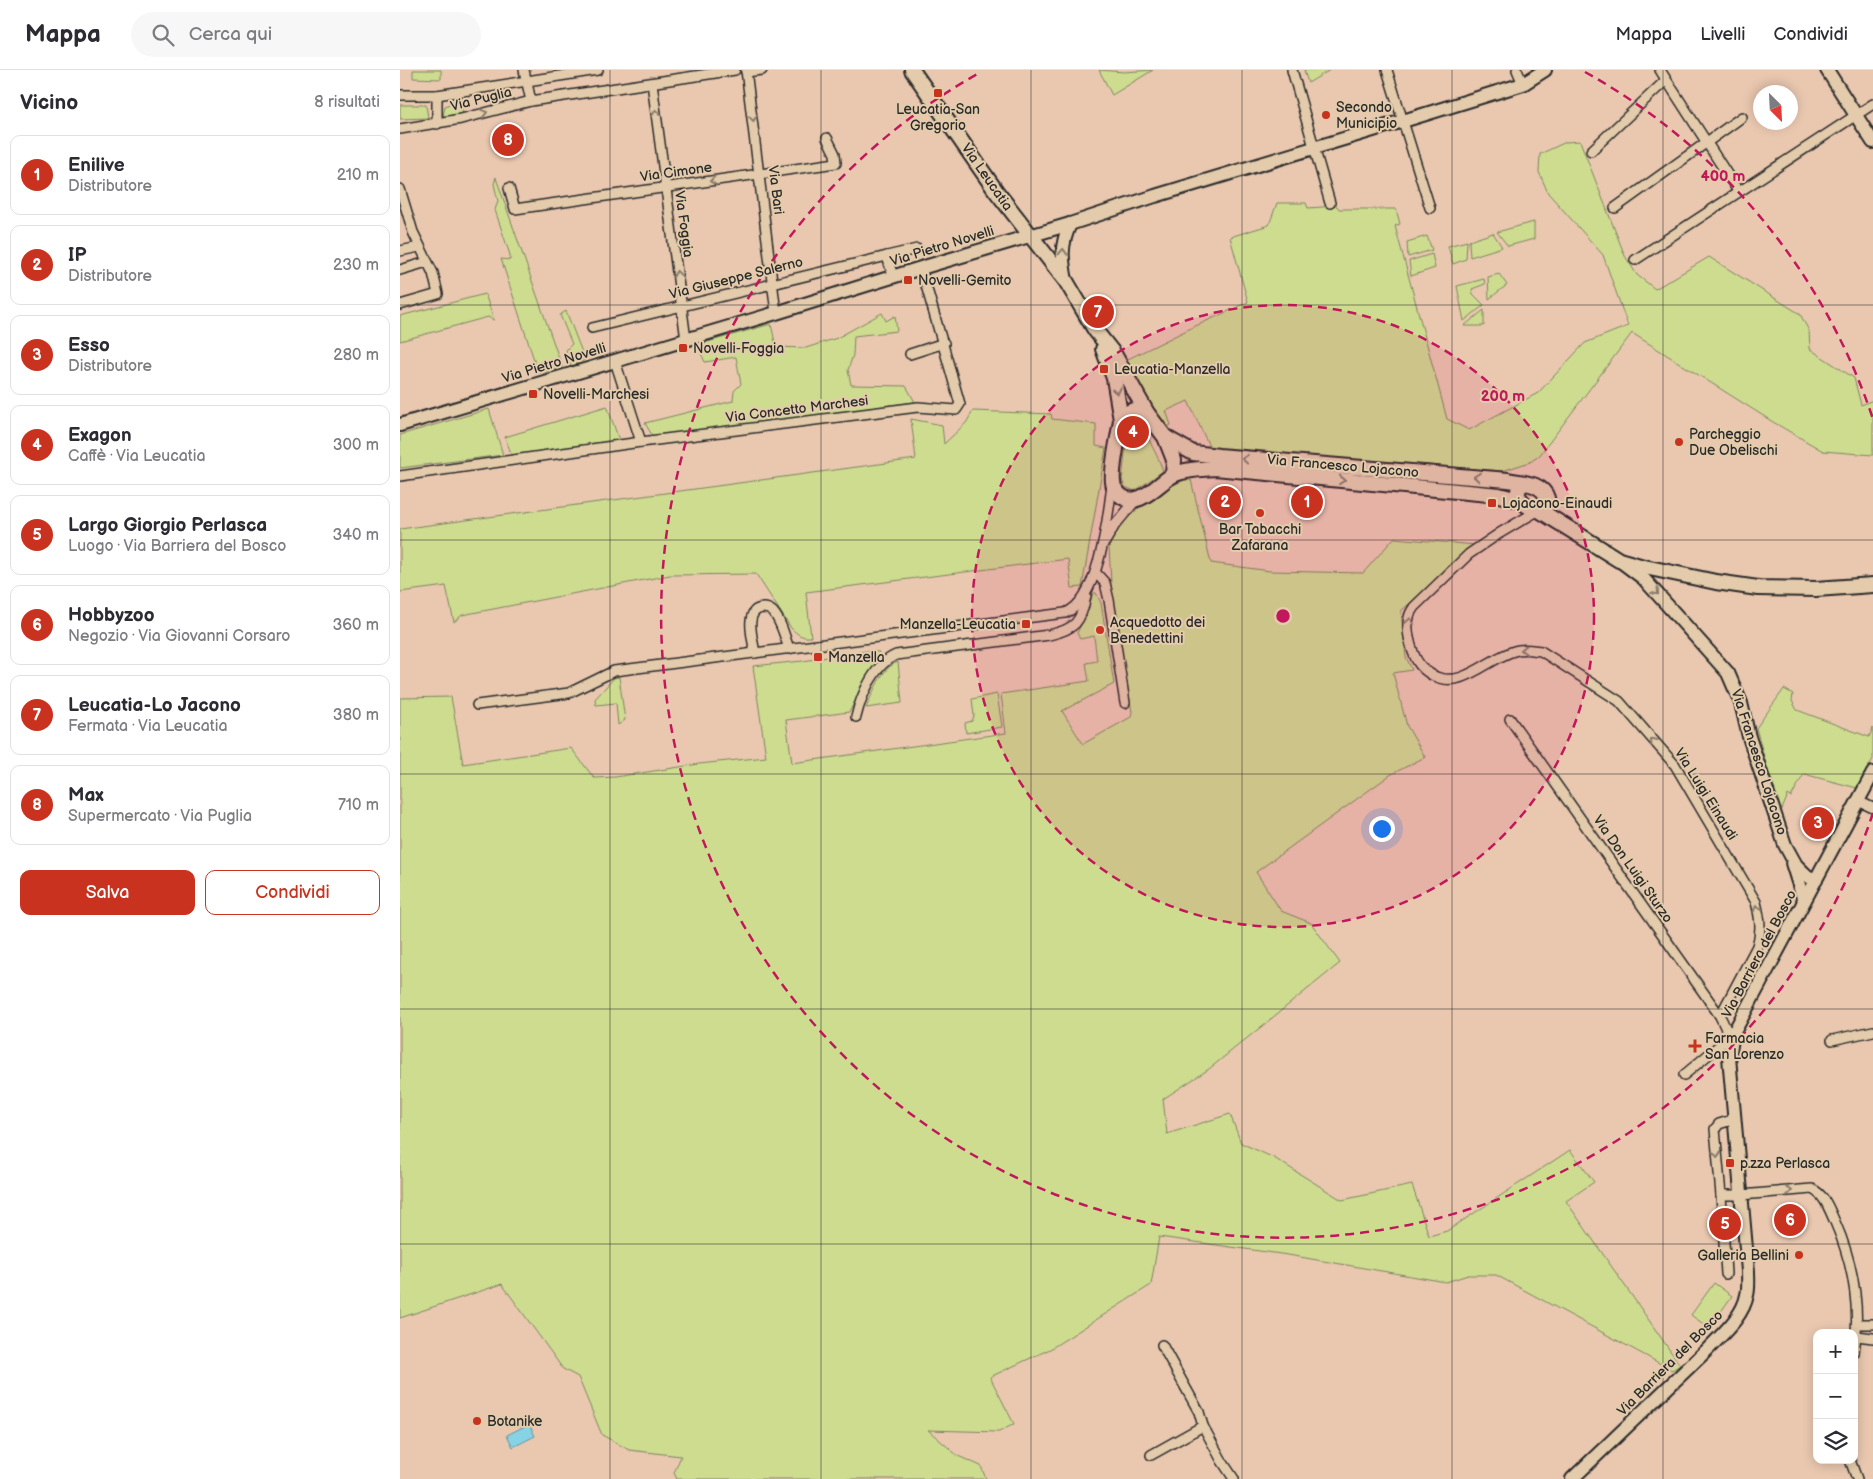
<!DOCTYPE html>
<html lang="it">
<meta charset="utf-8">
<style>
:root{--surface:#fff;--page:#f7f7f7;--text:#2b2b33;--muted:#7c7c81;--line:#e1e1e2;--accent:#c8321e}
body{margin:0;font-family:"Balsamiq Sans",sans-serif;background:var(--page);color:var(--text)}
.controls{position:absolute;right:15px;bottom:15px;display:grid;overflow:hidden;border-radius:10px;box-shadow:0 2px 12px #0003}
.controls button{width:45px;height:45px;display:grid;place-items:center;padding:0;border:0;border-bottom:1px solid var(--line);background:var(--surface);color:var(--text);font:25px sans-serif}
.compass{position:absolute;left:1353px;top:15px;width:45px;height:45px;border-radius:50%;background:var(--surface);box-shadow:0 2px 12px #0003;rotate:156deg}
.you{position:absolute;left:981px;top:758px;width:18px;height:18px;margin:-12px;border:4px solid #fff;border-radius:50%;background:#1a73e8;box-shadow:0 0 0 8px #1a73e833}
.badge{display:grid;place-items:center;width:32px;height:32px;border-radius:50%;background:var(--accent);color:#fff;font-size:16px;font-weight:700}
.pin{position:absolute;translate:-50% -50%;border:2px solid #fff;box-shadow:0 1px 5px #0006}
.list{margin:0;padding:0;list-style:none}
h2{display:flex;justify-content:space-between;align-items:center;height:65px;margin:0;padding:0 20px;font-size:21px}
h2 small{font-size:16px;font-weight:400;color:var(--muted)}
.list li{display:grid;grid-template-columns:32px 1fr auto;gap:15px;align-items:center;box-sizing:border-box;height:80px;margin:0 10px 10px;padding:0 10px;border:1px solid var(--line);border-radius:10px}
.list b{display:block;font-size:19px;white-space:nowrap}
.list p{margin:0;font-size:16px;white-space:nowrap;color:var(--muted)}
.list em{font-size:16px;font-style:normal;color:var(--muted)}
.actions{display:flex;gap:10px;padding:15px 20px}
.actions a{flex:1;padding:11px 0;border:1px solid var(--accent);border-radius:10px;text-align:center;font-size:18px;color:var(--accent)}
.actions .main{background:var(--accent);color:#fff}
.icon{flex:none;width:28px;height:28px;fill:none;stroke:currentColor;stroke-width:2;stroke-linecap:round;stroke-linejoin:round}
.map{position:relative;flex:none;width:1473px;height:1409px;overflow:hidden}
header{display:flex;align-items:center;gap:30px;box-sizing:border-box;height:70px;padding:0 25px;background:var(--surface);border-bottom:1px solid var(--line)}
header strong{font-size:24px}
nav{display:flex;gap:28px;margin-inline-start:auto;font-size:18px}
.search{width:350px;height:45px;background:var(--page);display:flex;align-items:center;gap:12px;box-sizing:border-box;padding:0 18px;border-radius:28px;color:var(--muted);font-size:19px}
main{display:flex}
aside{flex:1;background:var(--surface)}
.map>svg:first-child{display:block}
.green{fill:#cedc90;stroke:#7c845e}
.water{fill:#87d3e6;stroke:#62909b}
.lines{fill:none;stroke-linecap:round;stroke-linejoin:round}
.minor-casing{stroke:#2b2b2b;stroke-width:12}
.secondary-casing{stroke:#2b2b2b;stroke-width:16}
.primary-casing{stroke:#2b2b2b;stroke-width:18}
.minor{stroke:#e3cbab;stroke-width:9}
.secondary{stroke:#e3cbab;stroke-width:12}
.primary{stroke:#e3cbab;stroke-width:14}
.oneway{stroke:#877b6b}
.grid{fill:none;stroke:#2b2b2b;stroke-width:1;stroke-opacity:0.55}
.ring{fill:none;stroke:#c2185b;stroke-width:2.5;stroke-dasharray:9 6}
.poi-dot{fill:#c8321e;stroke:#e3cbab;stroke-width:2}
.labels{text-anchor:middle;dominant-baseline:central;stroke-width:4;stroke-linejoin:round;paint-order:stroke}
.street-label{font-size:14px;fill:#2b2b2b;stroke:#e3cbab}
.poi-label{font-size:14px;fill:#2b2b2b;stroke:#e3cbab;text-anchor:start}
.centre{fill:#c2185b;stroke:#e3cbab;stroke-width:2.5}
.ring-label{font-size:15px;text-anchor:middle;font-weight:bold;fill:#c2185b;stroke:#e3cbab;stroke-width:4;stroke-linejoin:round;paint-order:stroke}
</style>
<header>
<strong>Mappa</strong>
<div class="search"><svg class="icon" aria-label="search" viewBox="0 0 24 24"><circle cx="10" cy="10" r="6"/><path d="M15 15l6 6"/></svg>Cerca qui</div>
<nav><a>Mappa</a><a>Livelli</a><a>Condividi</a></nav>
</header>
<main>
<aside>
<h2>Vicino<small>8 risultati</small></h2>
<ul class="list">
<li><span class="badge">1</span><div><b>Enilive</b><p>Distributore</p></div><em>210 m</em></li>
<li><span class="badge">2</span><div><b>IP</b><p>Distributore</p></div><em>230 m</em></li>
<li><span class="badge">3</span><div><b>Esso</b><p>Distributore</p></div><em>280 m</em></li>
<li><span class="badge">4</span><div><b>Exagon</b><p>Caffè · Via Leucatia</p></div><em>300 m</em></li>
<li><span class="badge">5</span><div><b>Largo Giorgio Perlasca</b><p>Luogo · Via Barriera del Bosco</p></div><em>340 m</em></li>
<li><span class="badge">6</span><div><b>Hobbyzoo</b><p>Negozio · Via Giovanni Corsaro</p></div><em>360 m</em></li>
<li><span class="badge">7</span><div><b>Leucatia-Lo Jacono</b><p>Fermata · Via Leucatia</p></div><em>380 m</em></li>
<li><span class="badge">8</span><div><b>Max</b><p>Supermercato · Via Puglia</p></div><em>710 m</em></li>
</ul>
<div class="actions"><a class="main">Salva</a><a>Condividi</a></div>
</aside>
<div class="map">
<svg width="1473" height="1409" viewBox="0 0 1473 1409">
<rect width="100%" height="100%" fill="#eac8b0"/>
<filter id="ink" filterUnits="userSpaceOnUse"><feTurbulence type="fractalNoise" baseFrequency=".02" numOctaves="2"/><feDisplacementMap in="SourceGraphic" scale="10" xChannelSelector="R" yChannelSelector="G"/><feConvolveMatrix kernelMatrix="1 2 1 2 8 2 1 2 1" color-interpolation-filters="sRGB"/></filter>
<g filter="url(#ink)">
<!-- green -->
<g class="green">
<polygon points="13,0 41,0 41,9 13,8"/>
<polygon points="699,0 724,2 753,0 712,25"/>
<polygon points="904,0 930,0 908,13"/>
<polygon points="54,32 61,36 63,43 43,47 45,36"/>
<polygon points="0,35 26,35 28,48 0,49"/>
<polygon points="1180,71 1225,186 1237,205 1255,219 1309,187 1400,244 1409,261 1410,279 1454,308 1461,335 1473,330 1473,385 1423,381 1373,352 1232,263 1139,386 1130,392 1102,401 810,378 788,331 766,341 771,355 767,357 759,347 726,290 787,260 848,232 830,167 869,155 877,133 906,133 908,138 937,136 939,139 996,139 1000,154 995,156 1047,349 1069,360 1138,323 1185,273 1228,256 1203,185 1148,123 1139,102 1140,84 1166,72"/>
<polygon points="96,107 96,108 162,297 144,303 138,302 101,189 110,190 110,185 95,140 98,131 94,114"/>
<polygon points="1134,152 1134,169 1108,176 1097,162"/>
<polygon points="1093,163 1102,177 1070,187 1069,171"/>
<polygon points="1027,166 1032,180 1008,187 1007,172"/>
<polygon points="1067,171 1066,189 1053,194 1048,176"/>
<polygon points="1032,184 1035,198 1011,206 1009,191"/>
<polygon points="1099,204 1107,215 1089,229 1088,207"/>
<polygon points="1084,209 1085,214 1072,219 1073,224 1084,235 1064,251 1057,216"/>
<polygon points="85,224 94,250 88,247 0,271 0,246"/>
<polygon points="1084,240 1084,256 1064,256"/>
<polygon points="166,241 185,290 171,296 166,280 172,274 160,245"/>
<polygon points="482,243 486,251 495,246 497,261 454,266 453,285 448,300 451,315 506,316 515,332 253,367 245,353 333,331 334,321 341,314 336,287 305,292 297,275 371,254 376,277 406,278 437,268"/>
<polygon points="207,336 219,370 113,389 105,367"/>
<polygon points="89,339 103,385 0,398 0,365"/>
<path d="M573,341L651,344L652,349L696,354V376L706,378L682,517L672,518L668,489L406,522L411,567C402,568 397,564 391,558L356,504L270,505L62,545L54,552L46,516L0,522V459L516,389L511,349L542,355L544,374L566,353Z"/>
<polygon points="745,362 759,390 763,401 735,421 725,417 722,410 727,366"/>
<path d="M784,410H791L811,493L870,501L963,503L994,468L1076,475L1001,541L1006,587L1012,600L993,603L1007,656L1025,687L990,705L856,802L881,841L911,853L940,893L809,999L763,1029L767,1064L830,1044L841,1073L874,1088L942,1130L1012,1115L1029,1166L1047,1161L1170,1080L1194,1112L1166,1131L1280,1295L1272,1300L1096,1205H1068L1046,1212L888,1185L759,1167L751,1215L650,1279L590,1307L614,1354L599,1362L528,1360L558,1386L581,1396L586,1409H277L274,1403L281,1386L229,1380L202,1365L178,1307L163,1299L102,1214L0,1248V628L51,627L63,694L171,678L194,708L215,707L299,694L366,687L353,596L403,591L466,581L479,582L477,592L449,642L386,650L392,693L606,663L601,624L689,611L686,593L697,591L694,566L680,569L677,563L686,544L693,523H696L701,533L714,614L662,641L683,674L731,647L732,642L712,531L709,477C720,447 755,423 784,410Z"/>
<path d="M498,592L502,633L466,638C473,623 481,598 498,592Z"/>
<polygon points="219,607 225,650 218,655 216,633 196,635 195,629 214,608"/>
<polygon points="1384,619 1393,624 1392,631 1397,640 1469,667 1473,658 1473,689 1457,718 1404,704 1391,727 1388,725 1380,744 1356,658"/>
<polygon points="597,624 602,657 566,663 565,653 572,651 574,646 572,629"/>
<polygon points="1314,1213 1332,1226 1309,1258 1291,1245"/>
</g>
<!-- water -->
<polygon class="water" points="129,1354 135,1366 113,1377 107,1365"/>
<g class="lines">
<!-- minor casing -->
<g class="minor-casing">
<g id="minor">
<polyline points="124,0 131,31"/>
<polyline points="346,0 376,243"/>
<polyline points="892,0 930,133"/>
<polyline points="987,0 1030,138"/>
<polyline points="1117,0 1123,14"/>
<polyline points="1260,0 1338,121"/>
<polyline points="346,2 362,0"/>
<polyline points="252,13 286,270"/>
<polyline points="0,25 37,25 198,0"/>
<polyline points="37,54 37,25"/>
<polyline points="0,59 61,49 131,31 335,0"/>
<polyline points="1191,81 1266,10"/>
<polyline points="109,118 115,139 436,93 435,84 427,68"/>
<polyline points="0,119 13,162 33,203 38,224 0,235"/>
<polyline points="1215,138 1342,47"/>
<polyline points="0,181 19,177"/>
<polyline points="487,186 517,179"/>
<polyline points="1235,190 1473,34"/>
<polyline points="0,200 27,192"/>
<polyline points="192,258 487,186 493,207"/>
<polyline points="510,284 544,273"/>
<polyline points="215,291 241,372 518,337 556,340 560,334 521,198"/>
<polyline points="0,406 241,372"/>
<path d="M1139,440L1100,463L1069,484L1014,537C1012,540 1009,544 1009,548C1006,557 1010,573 1013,582C1017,593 1022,599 1032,605C1061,621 1087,589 1114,581C1123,578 1132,580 1141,581L1219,631L1275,695L1356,832C1360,848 1362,860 1357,876L1320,946"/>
<polyline points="705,472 715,455 736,430"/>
<polyline points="696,503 705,513 709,530 725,633"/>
<path d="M355,583C353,570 343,539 363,538C367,538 370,539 373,542C381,551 385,567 389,579"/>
<path d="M77,635L169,623L214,601L665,543C699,531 708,447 712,415"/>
<path d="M456,647C461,626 474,594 496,585L649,565C675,559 681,553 686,526"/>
<polyline points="1110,649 1320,946 1326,959 1333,964 1284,1005"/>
<polyline points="1458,731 1473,738"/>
<polyline points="1432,970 1473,961"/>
<path d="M1335,1049L1319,1054L1315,1059L1321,1125H1341L1412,1119C1425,1125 1429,1139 1435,1152C1454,1195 1461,1237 1454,1283"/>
<polyline points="1321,1125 1326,1204"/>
<polyline points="1458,1254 1473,1254"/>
<polyline points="1457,1266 1473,1268"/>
<polyline points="762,1275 799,1342 803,1356 822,1391 834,1409"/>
<polyline points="751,1385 803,1356"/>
<polyline points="1450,1390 1457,1409"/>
</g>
</g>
<!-- secondary casing -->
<g class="secondary-casing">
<g id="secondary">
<polyline points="1427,0 1473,72"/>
<path d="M666,211C662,189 660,176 670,154"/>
<polyline points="0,355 376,243 521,198 670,154 755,126 1003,51 1123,14 1145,0"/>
<polyline points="1223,493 1243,508 1328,603 1341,633 1349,667 1385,775 1396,795 1407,806 1416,810"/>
<polyline points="1392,793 1404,831"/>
<path d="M1172,1409L1308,1279C1322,1264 1343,1247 1347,1225C1349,1218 1348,1209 1348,1201L1329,987L1333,964L1473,703"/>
</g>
</g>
<!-- primary casing -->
<g class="primary-casing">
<g id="primary">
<polyline points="512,0 596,121 666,211 695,260 714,284 747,343 765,367 774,390 773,405"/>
<polyline points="703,279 714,308 721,350"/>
<path d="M747,343C735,338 729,339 721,350C719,365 711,398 713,412C713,417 716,421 720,425C738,441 758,413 773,405C785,399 801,399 815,398L1099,425L1122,431"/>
<path d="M765,367L793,383L819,386L1108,410C1121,413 1142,412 1147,428C1148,433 1147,435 1144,439C1129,443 1106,423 1125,413"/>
<polyline points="1139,440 1219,490 1240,496 1316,512 1358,518 1416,519 1473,515"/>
</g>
</g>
<!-- minor -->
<use href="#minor" class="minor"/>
<!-- secondary -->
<use href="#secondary" class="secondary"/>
<!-- primary -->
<use href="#primary" class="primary"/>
</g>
<!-- one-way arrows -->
<defs><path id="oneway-chevron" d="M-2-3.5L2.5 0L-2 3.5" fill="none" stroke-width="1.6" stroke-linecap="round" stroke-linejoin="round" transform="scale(1.25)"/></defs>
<g class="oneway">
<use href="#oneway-chevron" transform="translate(84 43) rotate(-15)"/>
<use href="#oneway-chevron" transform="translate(256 43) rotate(-97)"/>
<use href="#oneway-chevron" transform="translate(353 48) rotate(82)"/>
<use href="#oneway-chevron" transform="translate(313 111) rotate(171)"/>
<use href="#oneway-chevron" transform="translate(663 182) rotate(-88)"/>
<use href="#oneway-chevron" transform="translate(277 204) rotate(-98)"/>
<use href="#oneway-chevron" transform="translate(717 321) rotate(78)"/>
<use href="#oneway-chevron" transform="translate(845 389) rotate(-175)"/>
<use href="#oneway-chevron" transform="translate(1077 407) rotate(-175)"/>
<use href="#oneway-chevron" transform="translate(942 410) rotate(5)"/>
<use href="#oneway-chevron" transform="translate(1256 522) rotate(48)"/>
<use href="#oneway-chevron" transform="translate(1010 551) rotate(-82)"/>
<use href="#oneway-chevron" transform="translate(1124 580) rotate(179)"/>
<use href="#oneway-chevron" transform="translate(1253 671) rotate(-131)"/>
<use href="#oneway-chevron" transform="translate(1357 838) rotate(-108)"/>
<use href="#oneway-chevron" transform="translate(1317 1084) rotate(85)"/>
<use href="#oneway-chevron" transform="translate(1389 1121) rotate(-5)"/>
</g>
</g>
<!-- grid -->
<path class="grid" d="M210,0V1409M421,0V1409M631,0V1409M842,0V1409M1052,0V1409M1263,0V1409M0,235H1473M0,470H1473M0,704H1473M0,939H1473M0,1174H1473"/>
<!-- distance rings -->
<circle cx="883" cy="546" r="311" fill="#c2185b" fill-opacity=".12"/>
<g class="ring">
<circle cx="883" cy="546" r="311"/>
<path d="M1473 743A622 622 0 1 1 581 2M1185 2A622 622 0 0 1 1473 349"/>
</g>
<!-- markers -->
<g class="poi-dot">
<rect x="533" y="18" width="10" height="10" rx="2.5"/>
<circle cx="926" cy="45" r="5"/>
<rect x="503" y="205" width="10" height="10" rx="2.5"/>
<rect x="278" y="273" width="10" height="10" rx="2.5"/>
<rect x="699" y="294" width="10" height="10" rx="2.5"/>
<rect x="128" y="319" width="10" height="10" rx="2.5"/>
<circle cx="1279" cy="372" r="5"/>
<rect x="1087" y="428" width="10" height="10" rx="2.5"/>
<circle cx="860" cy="443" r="5"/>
<rect x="621" y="549" width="10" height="10" rx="2.5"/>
<circle cx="700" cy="560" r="5"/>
<rect x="413" y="582" width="10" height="10" rx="2.5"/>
<path d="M1292.5 968.5h5v5h5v5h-5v5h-5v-5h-5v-5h5z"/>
<rect x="1325" y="1088" width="10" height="10" rx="2.5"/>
<circle cx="1399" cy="1185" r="5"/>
<circle cx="77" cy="1351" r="5"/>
</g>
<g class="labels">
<!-- street labels -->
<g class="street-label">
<text transform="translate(81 29) rotate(-14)">Via Puglia</text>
<text transform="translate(276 102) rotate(-8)">Via Cimone</text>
<text transform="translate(587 107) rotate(55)">Via Leucatia</text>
<text transform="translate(376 120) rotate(83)">Via Bari</text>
<text transform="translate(284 154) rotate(82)">Via Foggia</text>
<text transform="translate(542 176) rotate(-17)">Via Pietro Novelli</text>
<text transform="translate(336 208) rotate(-14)">Via Giuseppe Salerno</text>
<text transform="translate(154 293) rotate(-17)">Via Pietro Novelli</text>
<text transform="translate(397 339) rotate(-7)">Via Concetto Marchesi</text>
<text transform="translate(943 396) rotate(5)">Via Francesco Lojacono</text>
<text transform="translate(1359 692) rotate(72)">Via Francesco Lojacono</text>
<text transform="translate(1306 724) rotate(58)">Via Luigi Einaudi</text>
<text transform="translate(1233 799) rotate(55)">Via Don Luigi Sturzo</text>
<text transform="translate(1359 884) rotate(-62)">Via Barriera del Bosco</text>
<text transform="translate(1270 1293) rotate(-45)">Via Barriera del Bosco</text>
</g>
<!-- poi labels -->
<g class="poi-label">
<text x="936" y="37">Secondo<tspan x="936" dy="16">Municipio</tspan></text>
<text x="538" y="39" text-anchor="middle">Leucatia-San<tspan x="538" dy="16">Gregorio</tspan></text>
<text x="518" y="210">Novelli-Gemito</text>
<text x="293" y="278">Novelli-Foggia</text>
<text x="714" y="299">Leucatia-Manzella</text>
<text x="143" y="324">Novelli-Marchesi</text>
<text x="1289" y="364">Parcheggio<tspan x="1289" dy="16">Due Obelischi</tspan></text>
<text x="1102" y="433">Lojacono-Einaudi</text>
<text x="860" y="459" text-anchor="middle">Bar Tabacchi<tspan x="860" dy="16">Zafarana</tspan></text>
<text x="710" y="552">Acquedotto dei<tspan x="710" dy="16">Benedettini</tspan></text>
<text x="616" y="554" text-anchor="end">Manzella-Leucatia</text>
<text x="428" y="587">Manzella</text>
<text x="1305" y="968">Farmacia<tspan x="1305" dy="16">San Lorenzo</tspan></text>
<text x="1340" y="1093">p.zza Perlasca</text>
<text x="1389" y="1185" text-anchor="end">Galleria Bellini</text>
<text x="87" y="1351">Botanike</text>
</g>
</g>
<circle cx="883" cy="546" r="8" class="centre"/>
<g class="ring-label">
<text x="1323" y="111">400 m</text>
<text x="1103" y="331">200 m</text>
</g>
</svg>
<div class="controls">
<button>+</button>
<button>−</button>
<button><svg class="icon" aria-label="layers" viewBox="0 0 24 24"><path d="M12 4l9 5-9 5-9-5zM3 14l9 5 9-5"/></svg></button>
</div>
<svg class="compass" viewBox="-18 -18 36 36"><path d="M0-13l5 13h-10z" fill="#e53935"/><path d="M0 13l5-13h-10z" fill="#7c7c81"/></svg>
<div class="you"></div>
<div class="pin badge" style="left:907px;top:432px">1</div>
<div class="pin badge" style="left:825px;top:432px">2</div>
<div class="pin badge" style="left:1418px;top:753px">3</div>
<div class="pin badge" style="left:733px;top:362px">4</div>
<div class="pin badge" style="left:1325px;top:1154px">5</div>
<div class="pin badge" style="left:1390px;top:1150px">6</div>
<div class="pin badge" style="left:698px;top:242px">7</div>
<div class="pin badge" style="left:108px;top:70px">8</div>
</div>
</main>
